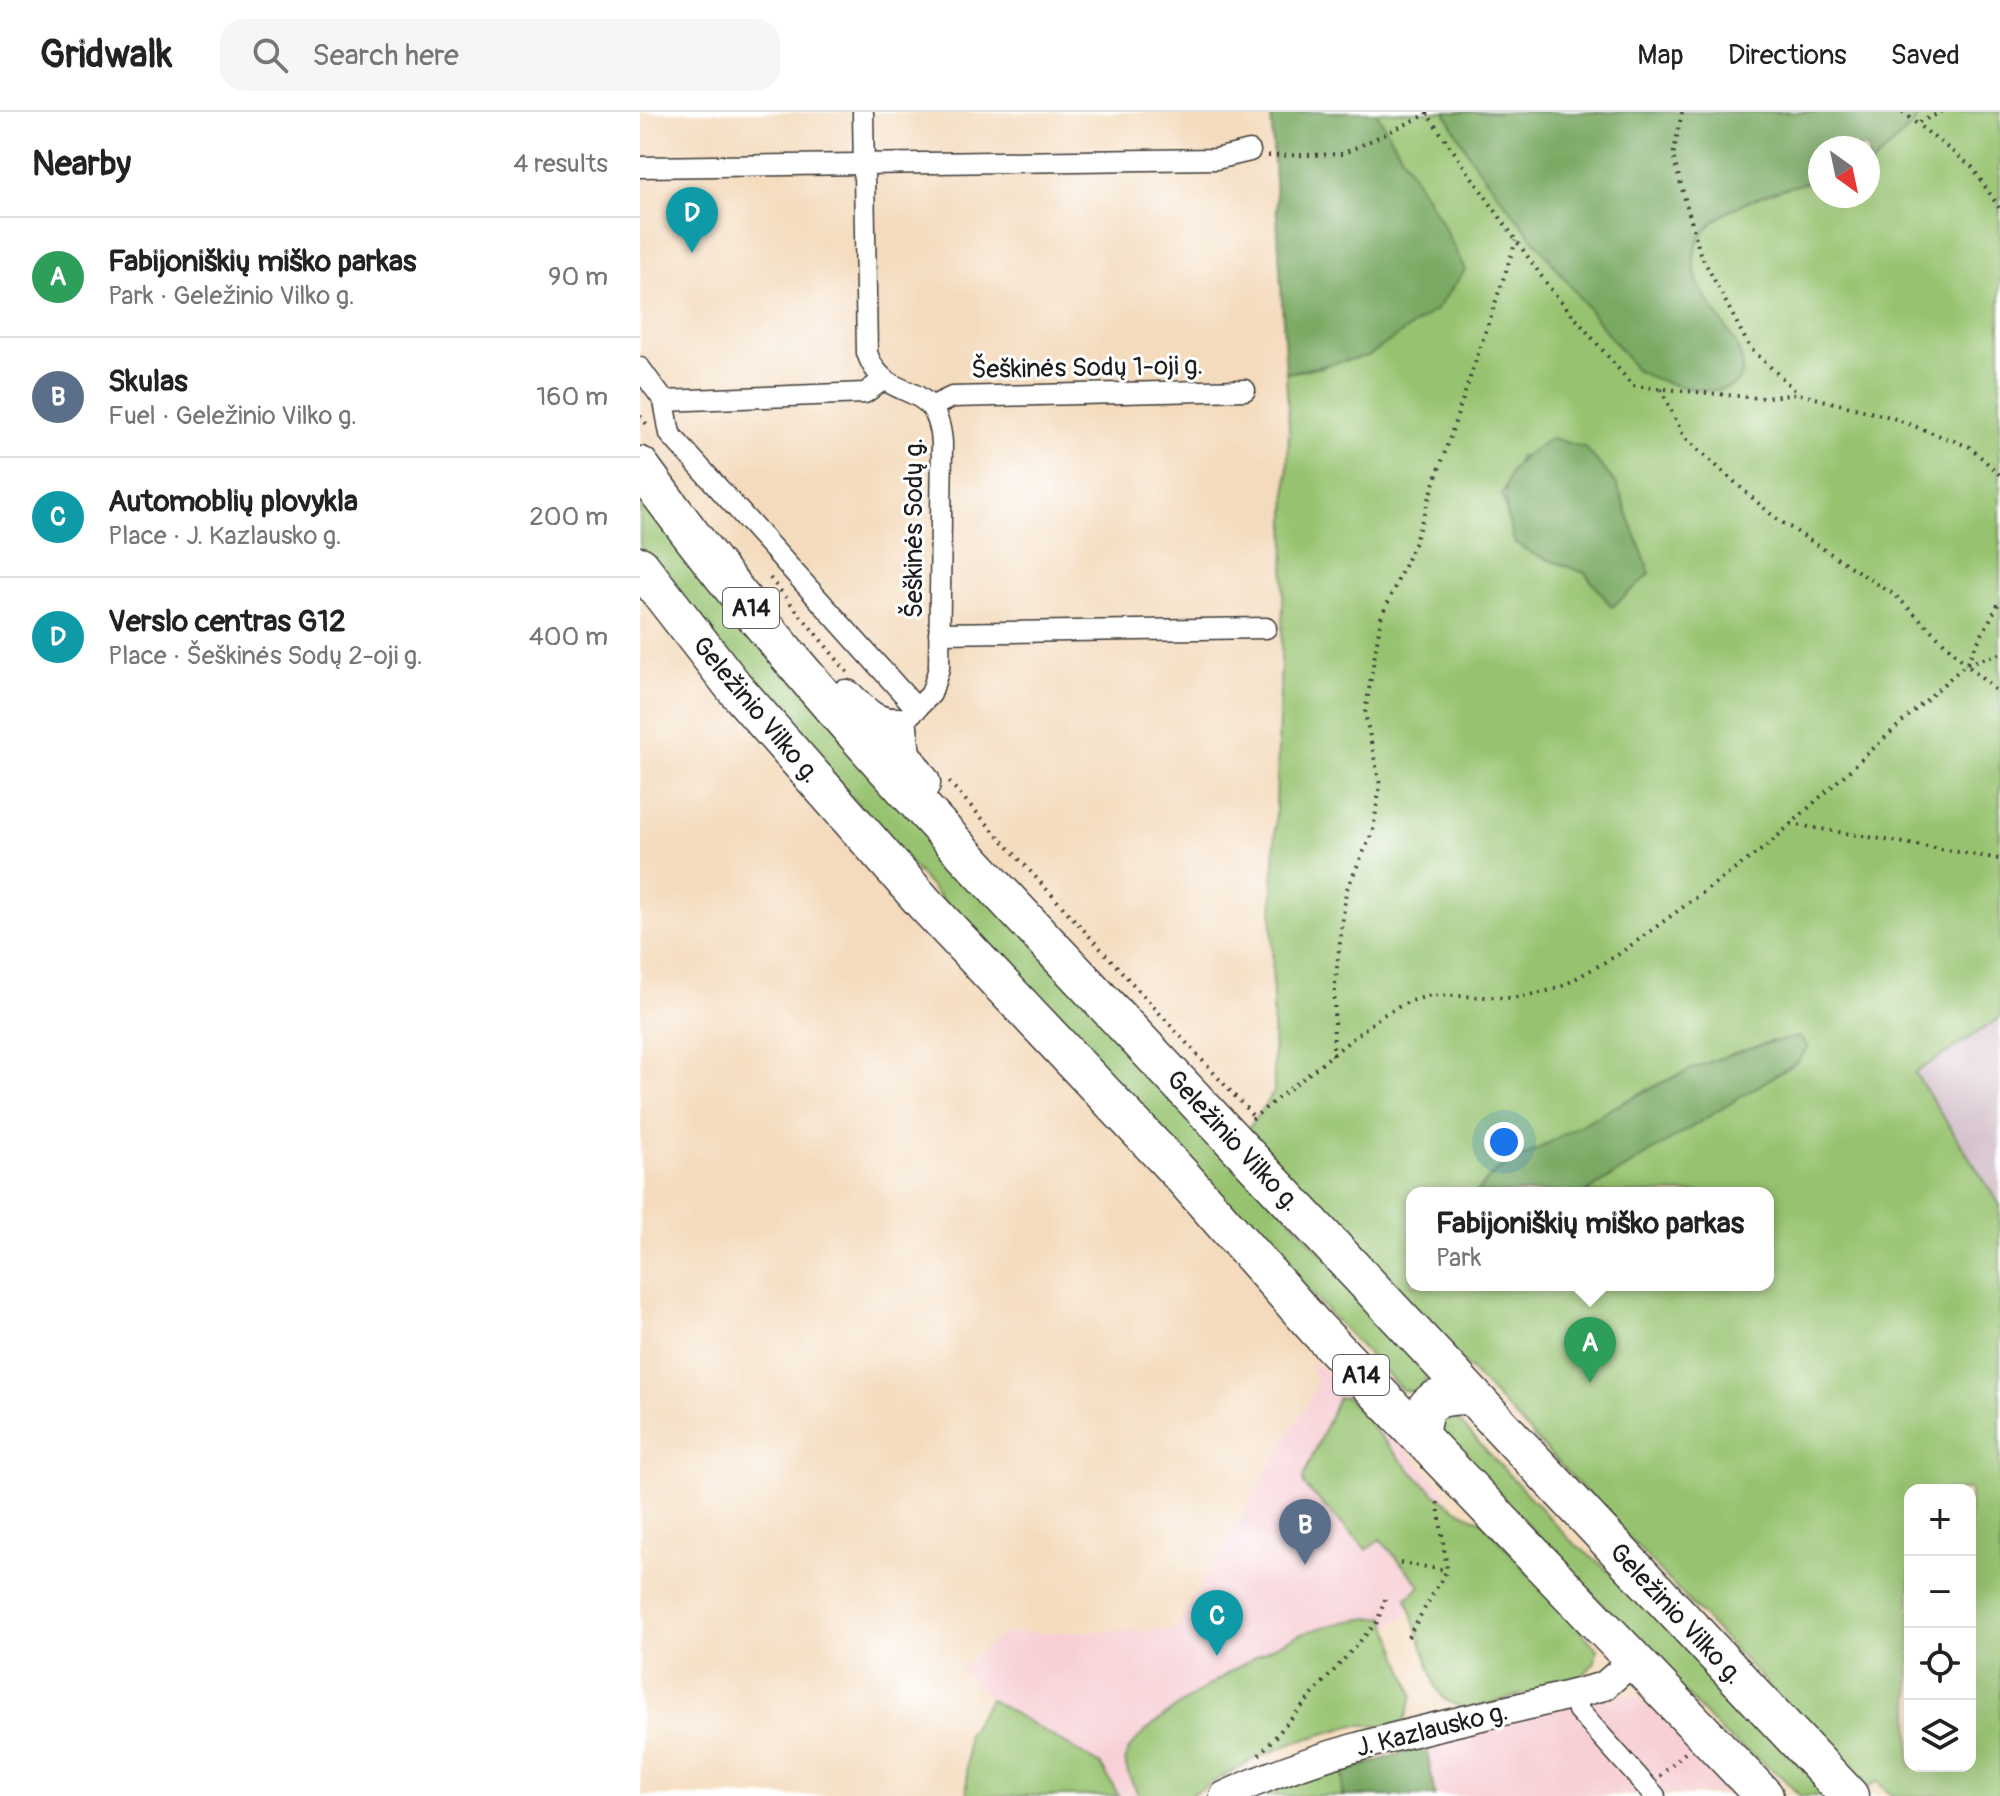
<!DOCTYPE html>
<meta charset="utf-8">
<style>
:root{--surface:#fff;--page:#f6f6f6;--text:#222;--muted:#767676;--line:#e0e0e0;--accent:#d93025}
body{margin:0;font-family:Pangolin,sans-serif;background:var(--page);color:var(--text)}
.controls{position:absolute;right:24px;bottom:24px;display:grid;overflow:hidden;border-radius:16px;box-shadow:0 8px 32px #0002}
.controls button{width:72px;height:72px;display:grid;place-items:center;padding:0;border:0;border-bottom:2px solid var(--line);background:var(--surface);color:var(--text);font:40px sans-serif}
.compass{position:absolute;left:1168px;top:24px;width:72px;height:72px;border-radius:50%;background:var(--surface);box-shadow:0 8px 32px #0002;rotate:147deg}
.you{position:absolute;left:864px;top:1030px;width:28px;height:28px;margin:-20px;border:6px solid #fff;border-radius:50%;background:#1a73e8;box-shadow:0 0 0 12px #1a73e833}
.badge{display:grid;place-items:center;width:52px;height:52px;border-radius:50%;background:var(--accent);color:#fff;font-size:26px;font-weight:700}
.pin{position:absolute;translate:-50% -66px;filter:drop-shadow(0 2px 4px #0008)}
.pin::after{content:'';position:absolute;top:42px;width:28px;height:24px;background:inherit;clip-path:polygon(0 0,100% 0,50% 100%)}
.popup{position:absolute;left:766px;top:1075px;width:368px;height:104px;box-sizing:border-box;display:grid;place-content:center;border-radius:16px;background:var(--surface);filter:drop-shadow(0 2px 6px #0005);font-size:26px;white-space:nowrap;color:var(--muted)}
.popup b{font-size:30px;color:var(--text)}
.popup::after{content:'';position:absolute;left:50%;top:100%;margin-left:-16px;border:16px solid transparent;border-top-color:var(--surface)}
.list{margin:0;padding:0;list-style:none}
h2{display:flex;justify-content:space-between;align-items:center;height:104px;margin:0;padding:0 32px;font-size:34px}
h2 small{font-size:26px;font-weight:400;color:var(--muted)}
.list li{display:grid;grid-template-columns:52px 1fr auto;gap:24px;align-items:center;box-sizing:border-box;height:120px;padding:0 32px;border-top:2px solid var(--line)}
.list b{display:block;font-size:30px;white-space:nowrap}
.list p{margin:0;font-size:26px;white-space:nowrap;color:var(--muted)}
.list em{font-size:26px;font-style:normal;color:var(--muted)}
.icon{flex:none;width:44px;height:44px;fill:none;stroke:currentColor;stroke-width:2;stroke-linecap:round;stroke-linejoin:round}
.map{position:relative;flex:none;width:1360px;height:1684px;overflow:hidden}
header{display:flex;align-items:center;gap:48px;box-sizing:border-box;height:112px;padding:0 40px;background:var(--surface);border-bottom:2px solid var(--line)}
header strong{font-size:38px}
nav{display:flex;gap:44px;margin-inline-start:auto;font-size:28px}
.search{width:560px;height:72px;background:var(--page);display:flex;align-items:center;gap:20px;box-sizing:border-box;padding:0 28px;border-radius:24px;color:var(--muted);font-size:30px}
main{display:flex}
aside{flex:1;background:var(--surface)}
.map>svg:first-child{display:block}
.built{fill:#f7cfd4}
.industrial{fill:#d2bdc8}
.green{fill:#97c370;stroke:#5a7046;stroke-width:2;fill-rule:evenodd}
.forest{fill:#79a962;stroke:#4a623f;stroke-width:2}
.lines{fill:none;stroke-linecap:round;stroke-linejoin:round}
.street-casing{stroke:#3c3934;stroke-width:23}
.secondary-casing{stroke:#3c3934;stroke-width:31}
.highway-casing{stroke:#3c3934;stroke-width:41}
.path{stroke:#3c3934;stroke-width:4;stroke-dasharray:2 6;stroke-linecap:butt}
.street{stroke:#fff;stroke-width:20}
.secondary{stroke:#fff;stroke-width:28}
.highway{stroke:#fff;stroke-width:38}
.labels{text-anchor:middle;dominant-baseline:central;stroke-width:6;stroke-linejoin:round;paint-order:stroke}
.shield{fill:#fff;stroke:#606060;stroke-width:2}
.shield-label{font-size:24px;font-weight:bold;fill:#1c1c1c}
.street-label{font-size:26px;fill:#1c1c1c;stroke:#fff}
</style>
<header>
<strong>Gridwalk</strong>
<div class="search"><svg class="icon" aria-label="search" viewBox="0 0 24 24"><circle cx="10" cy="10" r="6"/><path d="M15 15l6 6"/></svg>Search here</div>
<nav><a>Map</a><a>Directions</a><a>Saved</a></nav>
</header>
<main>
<aside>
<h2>Nearby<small>4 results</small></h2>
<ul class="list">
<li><span class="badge" style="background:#2e9e5b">A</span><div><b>Fabijoniškių miško parkas</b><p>Park · Geležinio Vilko g.</p></div><em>90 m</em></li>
<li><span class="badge" style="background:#5c6f8a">B</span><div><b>Skulas</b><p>Fuel · Geležinio Vilko g.</p></div><em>160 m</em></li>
<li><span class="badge" style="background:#0f9aa8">C</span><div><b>Automoblių plovykla</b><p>Place · J. Kazlausko g.</p></div><em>200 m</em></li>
<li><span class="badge" style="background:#0f9aa8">D</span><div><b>Verslo centras G12</b><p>Place · Šeškinės Sodų 2-oji g.</p></div><em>400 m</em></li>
</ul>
</aside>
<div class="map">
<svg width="1360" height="1684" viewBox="0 0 1360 1684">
<rect width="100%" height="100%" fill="#fff"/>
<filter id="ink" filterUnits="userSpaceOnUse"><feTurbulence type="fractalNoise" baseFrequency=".0125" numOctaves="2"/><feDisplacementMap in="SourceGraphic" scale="16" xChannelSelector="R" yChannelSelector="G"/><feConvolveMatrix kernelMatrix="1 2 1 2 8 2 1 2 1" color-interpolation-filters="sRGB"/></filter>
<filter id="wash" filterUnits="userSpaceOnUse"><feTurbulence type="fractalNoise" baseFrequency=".006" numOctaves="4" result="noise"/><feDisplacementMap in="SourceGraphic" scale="32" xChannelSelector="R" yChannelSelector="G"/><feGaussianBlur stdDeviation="1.8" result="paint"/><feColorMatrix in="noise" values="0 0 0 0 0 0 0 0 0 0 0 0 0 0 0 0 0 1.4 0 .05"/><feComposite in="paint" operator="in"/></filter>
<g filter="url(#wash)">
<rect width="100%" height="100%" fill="#f4dbbd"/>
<!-- built -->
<g class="built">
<polygon points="669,1247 714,1282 806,1380 814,1462 772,1498 516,1684 479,1684 461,1653 350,1587 320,1557 364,1521 535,1518 677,1274"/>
<polygon points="983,1583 995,1583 1015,1600 1086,1682 795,1684 784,1627"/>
</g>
<!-- industrial -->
<polygon class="industrial" points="1360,906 1360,1093 1275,960"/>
<!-- green -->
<g class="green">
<path d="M736,0H805L834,51L1102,249C1090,223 1070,200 1059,173C1030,103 1130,80 1180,67V84H1228V36L1173,0H1360V906L1275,961L1360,1093V1684H1252L1237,1669L1226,1677L606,1020L634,980L632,810L649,316L646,261L684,255L805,117ZM880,344L972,494L945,461L874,430L862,383ZM1132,929L1157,950L945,1081H1128V1173H772V1081H836L855,1060L1045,961ZM1270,1378H1330V1654H1270Z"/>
<polygon points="0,376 788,1261 780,1280 762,1278 356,849 82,538 0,434"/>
<path d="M707,1285C743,1325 790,1393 841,1408L957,1537L955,1550L940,1567L825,1598L804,1587L796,1575L767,1486L781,1474L740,1427L727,1438L664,1373L663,1366L698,1286Z"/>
<polygon points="812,1302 930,1428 995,1480 1188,1684 1160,1684 1141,1664 1084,1623 799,1318 797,1303"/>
<path d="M745,1505L773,1583L766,1605L757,1613H714L656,1630L612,1648L549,1684H499C494,1673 483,1657 486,1644C493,1616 619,1540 649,1527C676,1515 715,1506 745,1505Z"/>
<polygon points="350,1587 461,1653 479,1684 327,1684 327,1623"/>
<polygon points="704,1660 702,1684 611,1684 649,1671"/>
</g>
<!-- forest -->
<g class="forest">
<polygon points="631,0 736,0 805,117 825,158 797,197 728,244 646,261"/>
<path d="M805,0H1282L1270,16L1229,55L1228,36H1180V67C1130,80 1027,104 1060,175C1070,196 1099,228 1102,250C1109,300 1017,271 996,258L834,51Z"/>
<path d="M912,326L946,336L977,373L1010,462L972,495L945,461L893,442L874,430C860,373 858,357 912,326Z"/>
<path d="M1159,925L1168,935L1157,950L945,1081H836L855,1060C951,1010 1051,942 1159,925Z"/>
<polygon points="786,1633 795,1684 702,1684 704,1660"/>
</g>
</g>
<g filter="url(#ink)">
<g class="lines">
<!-- street casing -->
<g class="street-casing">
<g id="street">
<path d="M223,0L227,241C246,296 297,261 302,331L299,556L291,582L258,615"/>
<polyline points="0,55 576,47 610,39"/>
<polyline points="0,256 24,289 30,322 277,597"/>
<polyline points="24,289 225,281 243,268"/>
<polyline points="293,294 312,285 605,278"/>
<polyline points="299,521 626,516"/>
<polyline points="933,1582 938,1598 1015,1684"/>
</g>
</g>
<!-- secondary casing -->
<g class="secondary-casing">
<path id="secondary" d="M584,1684C703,1627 838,1609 964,1574L995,1547"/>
</g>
<!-- highway casing -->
<g class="highway-casing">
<g id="highway">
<path d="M0,354C156,571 345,764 528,959C755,1201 981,1443 1209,1684"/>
<polyline points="0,454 94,575 285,792 542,1064 675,1215 1124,1684"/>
<path d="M206,587C223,604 233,616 258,615L261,643L281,671"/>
<path d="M780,1325C781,1288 794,1284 828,1283"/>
</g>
</g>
<!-- path -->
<g class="path">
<polyline points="786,0 909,175 993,274 1119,286 1159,282 1250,305 1330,335 1360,363"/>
<polyline points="1042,0 1033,44 1060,141 1110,236 1159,282"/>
<polyline points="1262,0 1332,55 1360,97"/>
<polyline points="1279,10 1302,0"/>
<polyline points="628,44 702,42 792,0"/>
<polyline points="1021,277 1044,325 1134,405 1256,484 1326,552"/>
<polyline points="0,304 9,315"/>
<polyline points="130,466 208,561"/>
<polyline points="1360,542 1326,552 1360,583"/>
<polyline points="309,670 613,1004"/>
<polyline points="1151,712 1360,747"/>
<polyline points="693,944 695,872 706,779 733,719 740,673 725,601 741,506 774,432 876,129"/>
<polyline points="612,1007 741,904 768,890 791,883 871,886 901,881 921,875 979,842 1128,733 1285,589 1326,552 1360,489"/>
<polyline points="760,1451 807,1458"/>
<polyline points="768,1525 807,1458 797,1386"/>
<polyline points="619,1643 737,1510 746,1485"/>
<polyline points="1020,1664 1046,1640"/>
</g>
<!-- street -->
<use href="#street" class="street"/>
<!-- secondary -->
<use href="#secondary" class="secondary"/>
<!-- highway -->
<use href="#highway" class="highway"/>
</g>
</g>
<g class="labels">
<!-- shield labels -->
<g class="shield">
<rect x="83" y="476" width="56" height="40" rx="6"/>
<rect x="693" y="1243" width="56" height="40" rx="6"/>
</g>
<g class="shield-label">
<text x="111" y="496">A14</text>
<text x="721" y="1263">A14</text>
</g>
<!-- street labels -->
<g class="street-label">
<text transform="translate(447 256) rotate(-1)">Šeškinės Sodų 1-oji g.</text>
<text transform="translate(274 416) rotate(-90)">Šeškinės Sodų g.</text>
<text transform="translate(116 598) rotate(50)">Geležinio Vilko g.</text>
<text transform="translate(593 1029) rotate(47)">Geležinio Vilko g.</text>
<text transform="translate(1036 1502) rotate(47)">Geležinio Vilko g.</text>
<text transform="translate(792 1618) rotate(-14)">J. Kazlausko g.</text>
</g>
</g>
</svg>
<div class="controls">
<button>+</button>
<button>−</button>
<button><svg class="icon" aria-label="locate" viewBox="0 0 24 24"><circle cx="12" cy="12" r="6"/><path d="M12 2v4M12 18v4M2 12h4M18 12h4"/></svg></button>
<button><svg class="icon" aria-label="layers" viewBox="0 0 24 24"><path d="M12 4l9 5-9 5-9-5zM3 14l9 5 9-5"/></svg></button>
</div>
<svg class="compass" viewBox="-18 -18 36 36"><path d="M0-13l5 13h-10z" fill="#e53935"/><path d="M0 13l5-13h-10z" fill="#767676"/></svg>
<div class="you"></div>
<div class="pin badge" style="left:950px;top:1271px;background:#2e9e5b">A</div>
<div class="popup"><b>Fabijoniškių miško parkas</b>Park</div>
<div class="pin badge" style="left:665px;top:1453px;background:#5c6f8a">B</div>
<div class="pin badge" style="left:577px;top:1544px;background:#0f9aa8">C</div>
<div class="pin badge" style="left:52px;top:141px;background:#0f9aa8">D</div>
</div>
</main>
